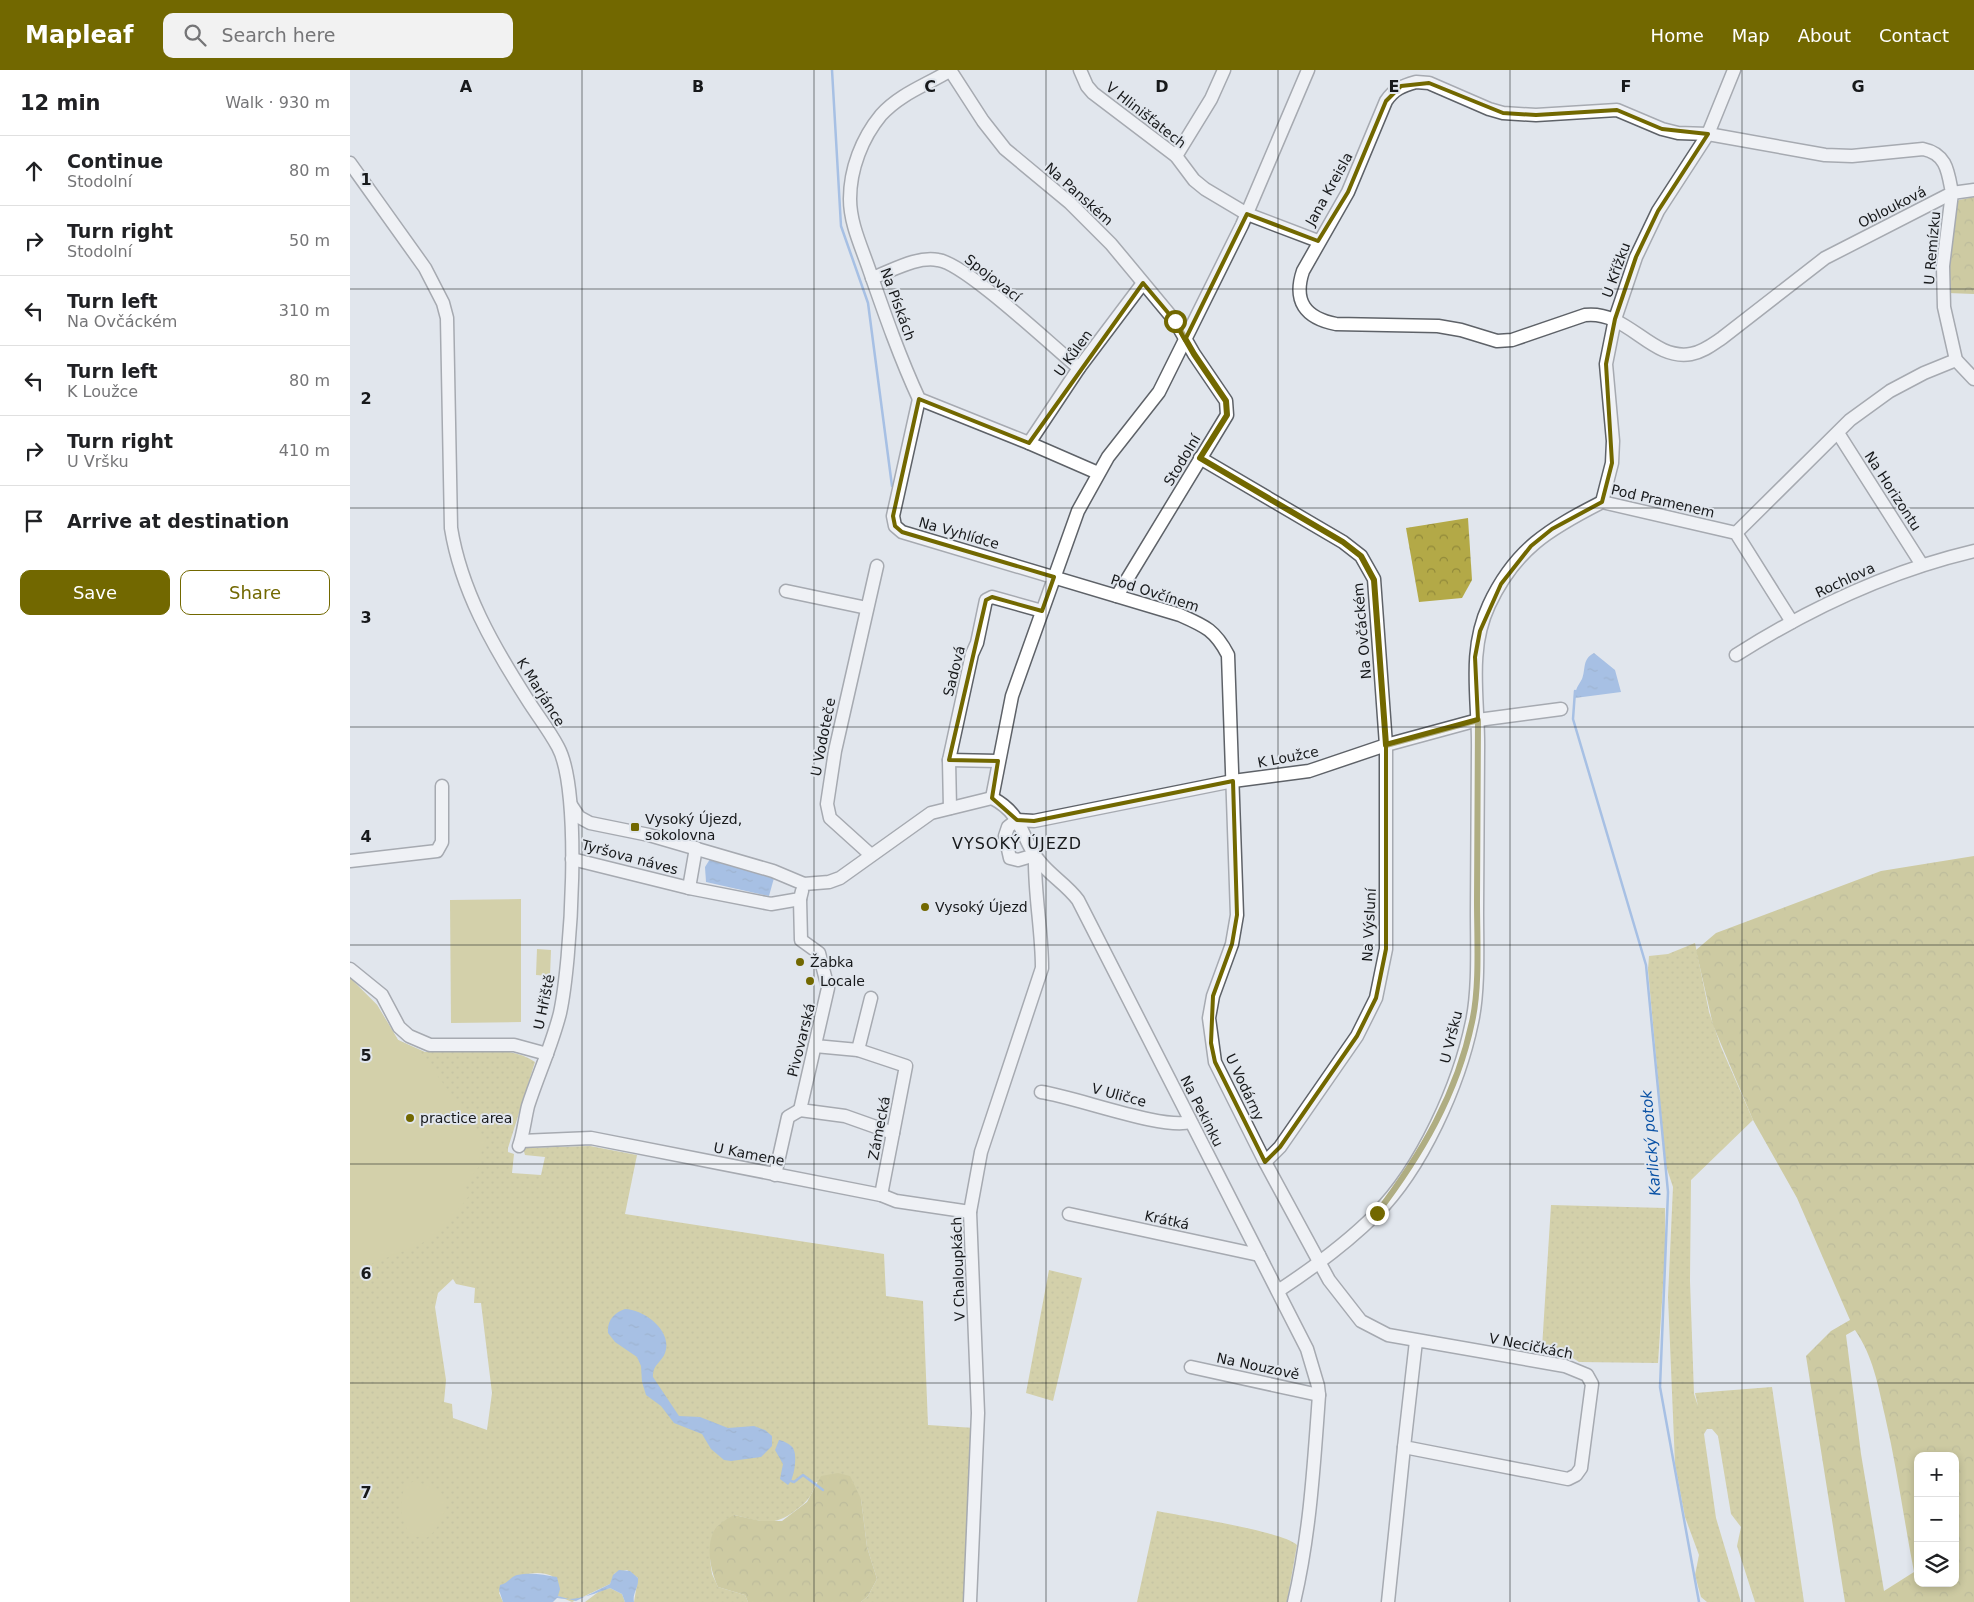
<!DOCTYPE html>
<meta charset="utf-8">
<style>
:root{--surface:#fff;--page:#f2f2f2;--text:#202124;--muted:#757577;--line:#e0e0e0;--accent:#726800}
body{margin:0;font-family:"DejaVu Sans",sans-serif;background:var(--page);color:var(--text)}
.controls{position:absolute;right:15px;bottom:15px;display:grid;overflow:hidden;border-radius:10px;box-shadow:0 2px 8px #0003}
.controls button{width:45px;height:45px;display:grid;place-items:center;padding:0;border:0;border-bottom:1px solid var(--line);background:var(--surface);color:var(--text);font:25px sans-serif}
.stop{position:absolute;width:15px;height:15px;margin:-11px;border:4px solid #726800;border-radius:50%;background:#fff}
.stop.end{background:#726800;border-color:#fff;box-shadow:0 1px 5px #0008}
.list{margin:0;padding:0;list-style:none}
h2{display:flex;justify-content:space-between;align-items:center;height:65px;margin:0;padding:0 20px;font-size:21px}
h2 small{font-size:16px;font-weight:400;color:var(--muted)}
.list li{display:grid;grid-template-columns:32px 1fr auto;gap:15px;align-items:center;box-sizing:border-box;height:70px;padding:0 20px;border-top:1px solid var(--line)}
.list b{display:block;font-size:19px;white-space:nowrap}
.list p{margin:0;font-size:16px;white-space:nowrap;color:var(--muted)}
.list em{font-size:16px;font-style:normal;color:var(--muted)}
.actions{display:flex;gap:10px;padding:15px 20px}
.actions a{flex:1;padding:11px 0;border:1px solid var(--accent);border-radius:10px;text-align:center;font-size:18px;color:var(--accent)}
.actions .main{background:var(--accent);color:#fff}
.icon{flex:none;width:28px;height:28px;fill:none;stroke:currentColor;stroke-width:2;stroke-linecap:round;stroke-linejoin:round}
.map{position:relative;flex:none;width:1624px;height:1532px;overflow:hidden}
header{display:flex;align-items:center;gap:30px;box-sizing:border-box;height:70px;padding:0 25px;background:var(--accent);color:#fff}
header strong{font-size:24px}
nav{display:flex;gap:28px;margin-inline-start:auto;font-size:18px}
.search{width:350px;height:45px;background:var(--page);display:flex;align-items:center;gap:12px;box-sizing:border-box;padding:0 18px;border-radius:10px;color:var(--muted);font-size:19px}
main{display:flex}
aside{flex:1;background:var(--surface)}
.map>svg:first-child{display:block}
.grass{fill:url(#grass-dots);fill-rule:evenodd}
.forest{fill:url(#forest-crowns);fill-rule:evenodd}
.garden{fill:#c0b659}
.water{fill:url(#water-ripples)}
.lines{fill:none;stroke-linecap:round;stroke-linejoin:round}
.stream{stroke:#5f93d9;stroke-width:2.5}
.minor-casing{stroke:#5e6268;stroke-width:15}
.minor{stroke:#fff;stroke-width:12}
.route{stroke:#726800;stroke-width:6}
.marked{fill:none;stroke:#726800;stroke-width:4;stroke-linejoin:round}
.grid{fill:none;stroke:#17191b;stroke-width:1;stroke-opacity:0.55}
.poi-dot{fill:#726800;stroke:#e1e6ed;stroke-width:2}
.labels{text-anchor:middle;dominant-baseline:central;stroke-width:4;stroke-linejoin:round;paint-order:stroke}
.street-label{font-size:14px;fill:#17191b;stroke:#e1e6ed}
.poi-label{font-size:14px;fill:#17191b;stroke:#e1e6ed;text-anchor:start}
.water-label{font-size:15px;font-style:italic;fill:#0951a5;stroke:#e1e6ed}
.quarter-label{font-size:16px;letter-spacing:1px;fill:#17191b;stroke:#e1e6ed}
.grid-label{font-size:16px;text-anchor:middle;font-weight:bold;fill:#17191b;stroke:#e1e6ed;stroke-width:4;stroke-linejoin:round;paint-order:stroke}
</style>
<header>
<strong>Mapleaf</strong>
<div class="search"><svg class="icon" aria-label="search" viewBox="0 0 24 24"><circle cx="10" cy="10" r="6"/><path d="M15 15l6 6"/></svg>Search here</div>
<nav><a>Home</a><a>Map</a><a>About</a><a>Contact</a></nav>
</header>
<main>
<aside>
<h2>12 min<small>Walk · 930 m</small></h2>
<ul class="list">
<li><svg class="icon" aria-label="ahead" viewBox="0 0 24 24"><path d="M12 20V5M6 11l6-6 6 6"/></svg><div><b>Continue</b><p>Stodolní</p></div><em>80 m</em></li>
<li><svg class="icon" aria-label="right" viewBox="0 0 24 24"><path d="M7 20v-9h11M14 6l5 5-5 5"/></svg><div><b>Turn right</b><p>Stodolní</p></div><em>50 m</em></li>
<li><svg class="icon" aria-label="left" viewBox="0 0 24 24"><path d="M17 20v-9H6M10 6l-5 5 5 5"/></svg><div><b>Turn left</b><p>Na Ovčáckém</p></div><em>310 m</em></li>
<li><svg class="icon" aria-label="left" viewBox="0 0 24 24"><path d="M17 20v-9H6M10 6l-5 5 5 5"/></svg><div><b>Turn left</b><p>K Loužce</p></div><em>80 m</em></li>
<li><svg class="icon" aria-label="right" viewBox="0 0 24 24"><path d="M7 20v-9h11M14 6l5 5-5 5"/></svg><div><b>Turn right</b><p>U Vršku</p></div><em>410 m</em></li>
<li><svg class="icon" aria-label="arrive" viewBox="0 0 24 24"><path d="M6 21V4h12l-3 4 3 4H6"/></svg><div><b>Arrive at destination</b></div></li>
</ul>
<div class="actions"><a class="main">Save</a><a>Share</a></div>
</aside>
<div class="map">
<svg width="1624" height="1532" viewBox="0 0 1624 1532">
<defs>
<pattern id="grass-dots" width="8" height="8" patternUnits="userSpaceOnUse" patternTransform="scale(1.25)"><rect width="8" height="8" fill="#c0b659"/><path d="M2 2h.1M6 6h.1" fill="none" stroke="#a49c4d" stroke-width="1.8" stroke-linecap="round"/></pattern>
<pattern id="forest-crowns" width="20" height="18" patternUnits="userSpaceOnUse" patternTransform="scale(1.25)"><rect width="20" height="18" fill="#b3a947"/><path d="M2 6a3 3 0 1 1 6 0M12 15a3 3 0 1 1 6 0" fill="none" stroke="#91893a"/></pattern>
<pattern id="water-ripples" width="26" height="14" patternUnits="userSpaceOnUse" patternTransform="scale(1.25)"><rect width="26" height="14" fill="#5f93d9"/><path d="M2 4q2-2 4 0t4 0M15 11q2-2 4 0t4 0" fill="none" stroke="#4d77af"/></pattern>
</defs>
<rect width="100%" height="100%" fill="#e1e6ed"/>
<!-- grass -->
<g class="grass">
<polygon points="1345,873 1359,942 1371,977 1403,1050 1341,1110 1340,1211 1344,1324 1348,1336 1345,1323 1422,1317 1454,1532 1405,1532 1387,1476 1391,1457 1381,1444 1368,1366 1362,1359 1357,1359 1354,1364 1366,1448 1391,1532 1357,1532 1351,1527 1345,1505 1349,1485 1335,1447 1325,1394 1318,1227 1323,1117 1316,1096 1298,900 1299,886 1318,884"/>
<path d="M0,908L27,935L48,970L75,982C107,981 159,973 185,992L158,1078V1082L164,1084L162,1103L191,1105L195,1087L175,1085L173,1078L240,1076L287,1085L275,1144L534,1184L536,1226L573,1231L578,1355L625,1358L616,1532H511L518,1526L527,1509L517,1477L511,1429L466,1412C462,1426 457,1432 446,1440C423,1458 411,1451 384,1445L360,1490L362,1504L368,1517L395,1525L398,1532H284L288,1508L277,1500L265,1503L260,1514L222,1532L208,1526L202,1506C185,1498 158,1507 149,1523L153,1532H0ZM103,1209L106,1214L125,1218L124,1233H131L142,1323L137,1360L103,1348L102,1334L94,1332L96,1310L85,1237L88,1223Z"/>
<polygon points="1201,1135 1315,1138 1315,1185 1308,1293 1229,1292 1214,1282 1200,1282 1192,1278"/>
<polygon points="699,1200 732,1208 703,1331 676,1323"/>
<path d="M807,1441C832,1446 932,1461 947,1475L937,1532H787Z"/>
<polygon points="260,1518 272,1524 275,1532 235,1532 251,1520"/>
</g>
<!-- forest -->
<g class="forest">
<polygon points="1624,127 1624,224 1598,223 1602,138 1609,130"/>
<polygon points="1118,448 1122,510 1112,528 1069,532 1056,458"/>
<path d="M1624,786V1532H1495L1456,1286L1481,1261L1500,1250L1447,1128L1403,1050L1363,955L1346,880L1366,863L1531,801ZM1505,1260C1523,1286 1528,1315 1535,1346C1547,1398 1554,1450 1564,1502L1534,1521L1511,1384L1496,1265ZM1568,1386H1605V1513H1568Z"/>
<path d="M488,1403L500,1406L511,1429L517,1477L527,1509L518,1526L511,1532H398L395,1525L368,1517C361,1502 356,1479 363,1463C366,1455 377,1449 384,1445L411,1451H432L457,1432L471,1406Z"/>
</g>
<!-- garden -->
<g class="garden">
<polygon points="171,829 171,952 101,953 100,830"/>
<polygon points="187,879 201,880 200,906 186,905"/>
<polygon points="0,908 27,935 48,970 64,978 78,993 136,1071 129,1088 131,1094 115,1115 119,1126 94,1158 82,1167 67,1176 0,1202"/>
<path d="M64,1411L88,1419L97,1430C96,1442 87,1463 76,1468L63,1466C49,1454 48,1430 56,1415Z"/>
</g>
<!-- water -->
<g class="water">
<path d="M1244,583L1265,600L1271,622L1225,628C1225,619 1228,616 1232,609C1236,599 1232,589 1244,583Z"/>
<polygon points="360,789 424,808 419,826 356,812 355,797"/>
<path d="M275,1239C295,1240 323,1261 315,1283C312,1292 302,1295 303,1307L329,1346L350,1347L378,1358L404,1356L415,1360L422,1366V1376L411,1387L381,1391L374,1390L361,1379L352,1364L324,1353L311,1336L296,1325L292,1312L291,1296L287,1287L265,1272L258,1263C257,1250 264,1243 275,1239Z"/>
<path d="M429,1370C434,1371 440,1374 443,1378C448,1386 444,1410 438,1415L430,1409L433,1394L425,1380Z"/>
<path d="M269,1500L280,1501L288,1508C289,1518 282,1523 284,1532H275L272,1524L260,1518C243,1524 226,1532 207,1528L203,1532H153L149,1520L150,1515C158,1514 160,1507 167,1505C181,1502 194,1505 207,1507L210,1519L208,1526L226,1531L260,1514L263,1505Z"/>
</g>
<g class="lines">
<!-- stream -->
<g class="stream">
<polyline points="482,0 491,156 518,233 542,416"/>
<polyline points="1225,621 1223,649 1296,895 1318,1122 1310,1317 1349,1532"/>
<polyline points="441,1411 444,1412 453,1405 473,1420"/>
</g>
<!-- minor casing -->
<g class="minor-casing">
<g id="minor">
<polyline points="600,0 633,51 655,79 720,133 761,174 825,251 844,284 876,331 877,345 767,526"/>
<path d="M601,0C577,15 551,23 531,45C512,68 500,99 500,129C500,154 512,178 520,202C535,245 550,288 569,329L679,373L748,403"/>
<polyline points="730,0 737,16 743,23 826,86 844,110 855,119 897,144 968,171"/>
<path d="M1066,12L1079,13L1139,39L1153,43L1186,45L1267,40L1312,59L1328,63L1358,64L1475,85L1502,86L1573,79C1597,84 1598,102 1602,123L1475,188L1372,268C1363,274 1353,282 1341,284C1301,291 1278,240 1235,245L1162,270L1147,271L1111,260L1088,256L986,254C955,248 943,231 953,201L998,122L1036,31C1044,19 1052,16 1066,12Z"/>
<polyline points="826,86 861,29 874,0"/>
<path d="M0,93L75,198L93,233L97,248L101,458C111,520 143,576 177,629C187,645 199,660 208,677C232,721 221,892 210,943C202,975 188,1005 178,1036C175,1048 173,1066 169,1076"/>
<polyline points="1624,120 1602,123 1593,196 1594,237 1606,290 1624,309"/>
<path d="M522,208C542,201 566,186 588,190C615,193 703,277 729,298"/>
<path d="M569,329L543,446L545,456L552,462L830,545C855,556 865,560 878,585L887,845L882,874L863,926L859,948L865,992L915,1092L979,1210L1011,1251L1038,1265L1215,1296L1237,1305L1242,1314L1231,1398L1226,1405L1218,1409L1054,1377L1066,1271"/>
<polyline points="1488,363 1572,495"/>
<polyline points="679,373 729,298 793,213"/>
<polyline points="850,388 993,472 1011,486 1024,509 1036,675 1036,879 1026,928 1007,966 930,1077 915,1092"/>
<polyline points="1252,432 1262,393 1263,371 1256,294 1265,249 1286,187 1308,141 1358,64 1384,0"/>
<polyline points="1386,463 1500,350 1540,321 1574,303 1606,290"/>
<polyline points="436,521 517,538"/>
<path d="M1386,585C1460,538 1539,501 1624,481"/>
<polyline points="599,690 648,691"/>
<path d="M642,728C675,745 670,769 690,792C701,806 717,815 728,830L957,1279L968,1316L969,1325C964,1394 960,1464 944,1532"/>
<polyline points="642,728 662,626 728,441 758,387 809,322 892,155 958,0"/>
<polyline points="221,735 229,747 240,753 299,765 423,801 454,814 479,812 490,808 581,743 642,728"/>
<polyline points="600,738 599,690 622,584 627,573 636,530 642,527 692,541"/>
<polyline points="667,750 684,751 883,711 959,701 1036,675 1128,650 1211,639"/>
<polyline points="667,750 658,757 655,766 660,788 668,790 685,785"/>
<polyline points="521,785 480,748 477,734 485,681 527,496"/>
<polyline points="222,789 339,818 421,834 450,829 452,821"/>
<polyline points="0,791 87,781 92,772 92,716"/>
<polyline points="339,818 346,778"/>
<polyline points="450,829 451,870 469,883 478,918 450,1040 495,1046 543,1063"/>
<polyline points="0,899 32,925 49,957 59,966 80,975 164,975 197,984"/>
<polyline points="465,976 508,980 556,996 531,1125"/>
<polyline points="508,980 521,928"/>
<path d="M691,1022C726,1027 813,1060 840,1052"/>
<polyline points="171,1071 241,1068 531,1125 546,1131 620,1142"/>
<polyline points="425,1105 438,1047 450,1040"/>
<polyline points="719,1144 909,1185"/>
<path d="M928,1221C963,1198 996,1174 1026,1144C1072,1098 1109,1015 1122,952C1129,920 1127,876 1127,842C1127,788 1128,734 1128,680C1129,631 1117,582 1139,535C1165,479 1199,459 1252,432L1386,463L1442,552"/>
<polyline points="841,1297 969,1325"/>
<path d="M620,1532L628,1343L620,1142L631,1082L692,898C692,860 684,823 685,785"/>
<polyline points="1038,1532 1054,1377"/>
</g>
</g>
<!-- minor -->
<use href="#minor" class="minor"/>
</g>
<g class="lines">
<!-- route -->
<path class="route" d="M825,251L844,284L876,331L877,345L850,388L993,472L1011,486L1024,510L1036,675L1128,650C1128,711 1127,771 1127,831C1127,868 1130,917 1122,952C1107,1024 1071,1085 1027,1143"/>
</g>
<!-- marked area -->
<path d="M0 0H1624V1532H0ZM1079,13L1153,43L1186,45L1267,40L1312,59L1358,64L1308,141L1286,187L1265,249L1256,294L1262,393L1252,432L1202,459L1181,476L1151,514L1130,561L1125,587L1128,650L1036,675V879L1026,928L1007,966L930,1077L915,1092L865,992L861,973L863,926L882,874L887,845L883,711L684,751L667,750L642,728L648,691L599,690L636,530L642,527L692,541L704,507L552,462L545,456L543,446L569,329L679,373L793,213L825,251L835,270L897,144L968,171L998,122L1036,31L1051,16Z" fill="#e1e6ed" fill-opacity=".55" fill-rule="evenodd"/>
<path class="marked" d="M1079,13L1153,43L1186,45L1267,40L1312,59L1358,64L1308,141L1286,187L1265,249L1256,294L1262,393L1252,432L1202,459L1181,476L1151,514L1130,561L1125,587L1128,650L1036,675V879L1026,928L1007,966L930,1077L915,1092L865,992L861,973L863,926L882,874L887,845L883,711L684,751L667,750L642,728L648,691L599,690L636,530L642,527L692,541L704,507L552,462L545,456L543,446L569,329L679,373L793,213L825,251L835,270L897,144L968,171L998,122L1036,31L1051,16Z"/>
<!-- grid -->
<path class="grid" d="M232,0V1532M464,0V1532M696,0V1532M928,0V1532M1160,0V1532M1392,0V1532M0,219H1624M0,438H1624M0,657H1624M0,875H1624M0,1094H1624M0,1313H1624"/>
<!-- markers -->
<g class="poi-dot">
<rect x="280" y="752" width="10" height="10" rx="2.5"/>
<circle cx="575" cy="837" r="5"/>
<circle cx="450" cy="892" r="5"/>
<circle cx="460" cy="911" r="5"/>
<circle cx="60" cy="1048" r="5"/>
</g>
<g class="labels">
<!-- street labels -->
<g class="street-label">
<text transform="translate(796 45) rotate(38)">V Hlinišťatech</text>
<text transform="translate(979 119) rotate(-61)">Jana Kreisla</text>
<text transform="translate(729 124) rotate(42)">Na Panském</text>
<text transform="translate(1542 137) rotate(-27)">Oblouková</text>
<text transform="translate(1582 178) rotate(-85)">U Remízku</text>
<text transform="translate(1266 200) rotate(-70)">U Křížku</text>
<text transform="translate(643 208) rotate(38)">Spojovací</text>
<text transform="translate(548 234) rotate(70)">Na Pískách</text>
<text transform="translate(723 283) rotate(-54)">U Kůlen</text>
<text transform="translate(832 390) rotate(-59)">Stodolní</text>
<text transform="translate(1543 421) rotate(57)">Na Horizontu</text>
<text transform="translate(1313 431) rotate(13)">Pod Pramenem</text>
<text transform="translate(609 463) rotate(16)">Na Vyhlídce</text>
<text transform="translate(1495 510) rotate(-25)">Rochlova</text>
<text transform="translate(805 523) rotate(18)">Pod Ovčínem</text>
<text transform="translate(1012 561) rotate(-95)">Na Ovčáckém</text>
<text transform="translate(604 601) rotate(-76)">Sadová</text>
<text transform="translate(191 622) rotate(58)">K Marjánce</text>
<text transform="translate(473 667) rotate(-79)">U Vodoteče</text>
<text transform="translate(938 687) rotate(-11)">K Loužce</text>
<text transform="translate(280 787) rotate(15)">Tyršova náves</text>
<text transform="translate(1019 855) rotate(-87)">Na Výsluní</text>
<text transform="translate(194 932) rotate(-78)">U Hřiště</text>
<text transform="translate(1101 967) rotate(-76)">U Vršku</text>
<text transform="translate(451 970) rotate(-76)">Pivovarská</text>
<text transform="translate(895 1017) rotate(65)">U Vodárny</text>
<text transform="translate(769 1025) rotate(15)">V Uličce</text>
<text transform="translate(852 1041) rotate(63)">Na Pekinku</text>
<text transform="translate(529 1058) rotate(-79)">Zámecká</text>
<text transform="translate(399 1084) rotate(11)">U Kamene</text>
<text transform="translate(817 1150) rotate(12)">Krátká</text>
<text transform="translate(608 1199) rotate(-92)">V Chaloupkách</text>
<text transform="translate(1181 1276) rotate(11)">V Necičkách</text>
<text transform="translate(908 1296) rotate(12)">Na Nouzově</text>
</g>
<!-- poi labels -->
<g class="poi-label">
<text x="295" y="749">Vysoký Újezd,<tspan x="295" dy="16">sokolovna</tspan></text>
<text x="585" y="837">Vysoký Újezd</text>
<text x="460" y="892">Žabka</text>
<text x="470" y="911">Locale</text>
<text x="70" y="1048">practice area</text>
</g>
<!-- water labels -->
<g class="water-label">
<text transform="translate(1301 1073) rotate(-95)">Karlický potok</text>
</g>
<!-- quarter labels -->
<g class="quarter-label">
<text x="667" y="773">VYSOKÝ ÚJEZD</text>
</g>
</g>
<g class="grid-label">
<text x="116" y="22">A</text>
<text x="348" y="22">B</text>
<text x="580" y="22">C</text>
<text x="812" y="22">D</text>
<text x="1044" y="22">E</text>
<text x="1276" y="22">F</text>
<text x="1508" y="22">G</text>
<text x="16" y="115">1</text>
<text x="16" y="334">2</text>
<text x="16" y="553">3</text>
<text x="16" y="772">4</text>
<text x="16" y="991">5</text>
<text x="16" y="1209">6</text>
<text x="16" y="1428">7</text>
</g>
</svg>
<div class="controls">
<button>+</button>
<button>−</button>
<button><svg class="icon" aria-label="layers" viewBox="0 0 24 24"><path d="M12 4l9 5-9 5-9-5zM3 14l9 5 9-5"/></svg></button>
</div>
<div class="stop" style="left:825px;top:251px"></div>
<div class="stop end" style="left:1027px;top:1143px"></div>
</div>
</main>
